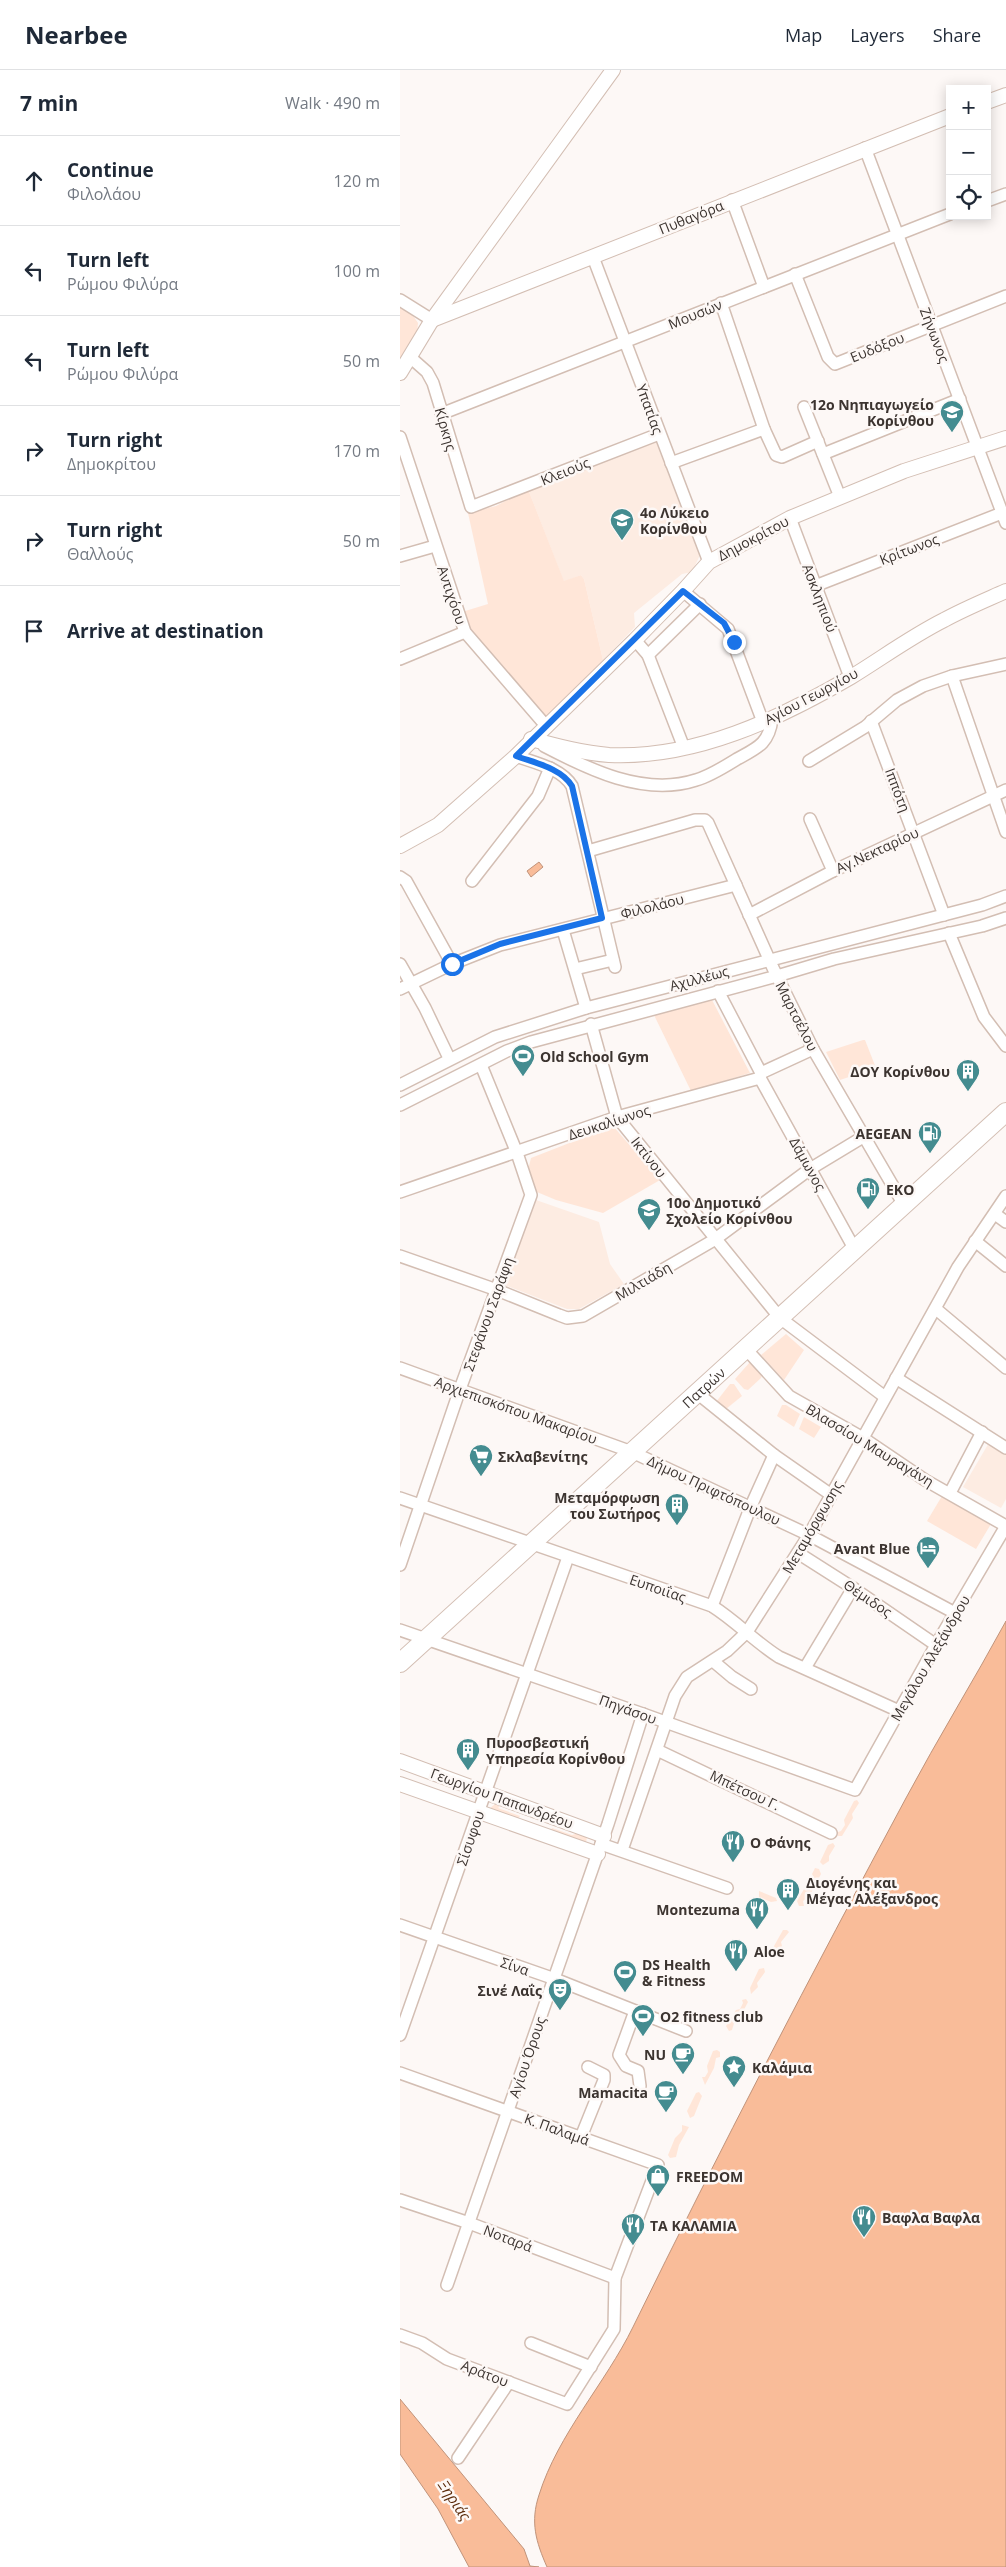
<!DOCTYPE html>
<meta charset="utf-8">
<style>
:root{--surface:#fff;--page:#f6f6f7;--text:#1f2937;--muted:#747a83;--line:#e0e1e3}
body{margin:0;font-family:"Open Sans",sans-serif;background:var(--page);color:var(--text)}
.controls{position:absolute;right:15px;top:15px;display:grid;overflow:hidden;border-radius:0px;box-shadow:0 2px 12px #0003}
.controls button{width:45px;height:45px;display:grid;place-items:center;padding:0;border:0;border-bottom:1px solid var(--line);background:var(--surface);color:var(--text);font:25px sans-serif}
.stop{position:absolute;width:15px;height:15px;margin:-11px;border:4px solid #1a73e8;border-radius:50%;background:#fff}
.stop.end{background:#1a73e8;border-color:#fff;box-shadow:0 1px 5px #0008}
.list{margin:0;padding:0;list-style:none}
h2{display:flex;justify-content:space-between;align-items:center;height:65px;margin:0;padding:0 20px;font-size:21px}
h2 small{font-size:16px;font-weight:400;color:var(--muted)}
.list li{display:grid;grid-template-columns:32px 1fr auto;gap:15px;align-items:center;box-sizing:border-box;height:90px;padding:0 20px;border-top:1px solid var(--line)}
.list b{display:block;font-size:19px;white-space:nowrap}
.list p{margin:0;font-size:16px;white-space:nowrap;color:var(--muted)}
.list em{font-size:16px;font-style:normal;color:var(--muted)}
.icon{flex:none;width:28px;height:28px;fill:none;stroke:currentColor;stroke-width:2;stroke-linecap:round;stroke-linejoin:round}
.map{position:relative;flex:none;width:606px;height:2497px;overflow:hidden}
header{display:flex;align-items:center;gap:30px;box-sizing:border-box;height:70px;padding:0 25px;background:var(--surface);border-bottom:1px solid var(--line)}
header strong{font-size:24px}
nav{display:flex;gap:28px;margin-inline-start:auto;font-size:18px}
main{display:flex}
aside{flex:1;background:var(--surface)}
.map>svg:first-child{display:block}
.built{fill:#fdece2}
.green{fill:#ffe6d8}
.water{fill:#f9bc99;stroke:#c0937a}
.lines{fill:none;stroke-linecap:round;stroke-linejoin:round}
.minor-casing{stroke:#d3beb3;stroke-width:14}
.tertiary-casing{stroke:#d3beb3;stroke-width:16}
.primary-casing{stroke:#d3beb3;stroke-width:20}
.minor{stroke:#fff;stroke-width:11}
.tertiary{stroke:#fff;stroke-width:14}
.primary{stroke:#fff;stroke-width:18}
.route{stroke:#1a73e8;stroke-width:6}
.labels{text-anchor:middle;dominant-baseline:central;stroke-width:5;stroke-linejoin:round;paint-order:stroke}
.street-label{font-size:14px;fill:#3c3430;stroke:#fdf8f6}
.poi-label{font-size:14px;font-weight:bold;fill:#3c3430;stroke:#fdf8f6;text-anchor:start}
.water-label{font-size:15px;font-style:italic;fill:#5b2b0b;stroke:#fdf8f6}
</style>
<header>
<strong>Nearbee</strong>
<nav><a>Map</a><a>Layers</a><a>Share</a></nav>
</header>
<main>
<aside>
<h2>7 min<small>Walk · 490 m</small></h2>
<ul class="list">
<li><svg class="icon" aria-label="ahead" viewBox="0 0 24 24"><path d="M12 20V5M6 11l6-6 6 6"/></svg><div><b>Continue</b><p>Φιλολάου</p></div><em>120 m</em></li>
<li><svg class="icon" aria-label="left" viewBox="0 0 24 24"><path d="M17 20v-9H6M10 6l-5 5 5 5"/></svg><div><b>Turn left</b><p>Ρώμου Φιλύρα</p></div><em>100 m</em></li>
<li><svg class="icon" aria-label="left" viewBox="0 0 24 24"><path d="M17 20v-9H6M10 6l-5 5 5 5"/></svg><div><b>Turn left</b><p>Ρώμου Φιλύρα</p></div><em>50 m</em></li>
<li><svg class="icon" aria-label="right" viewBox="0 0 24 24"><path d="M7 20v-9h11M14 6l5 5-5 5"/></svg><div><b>Turn right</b><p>Δημοκρίτου</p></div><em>170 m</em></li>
<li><svg class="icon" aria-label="right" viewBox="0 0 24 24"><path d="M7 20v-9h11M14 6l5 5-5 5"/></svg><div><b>Turn right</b><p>Θαλλούς</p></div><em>50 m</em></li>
<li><svg class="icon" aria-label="arrive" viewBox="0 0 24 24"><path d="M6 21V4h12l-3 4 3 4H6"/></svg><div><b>Arrive at destination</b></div></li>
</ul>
</aside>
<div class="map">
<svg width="606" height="2497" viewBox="0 0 606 2497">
<rect width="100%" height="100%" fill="#fdf8f6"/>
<!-- built -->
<g class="built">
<polygon points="257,368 300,485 292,502 282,504 234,543 235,557 203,590 184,509 181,505 164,512 128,419"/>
<polygon points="136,1130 199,1152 210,1194 224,1214 179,1239 167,1239 102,1214"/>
<polygon points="590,1371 606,1382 606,1429 601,1438 563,1417"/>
</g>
<!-- green -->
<g class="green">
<polygon points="0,235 9,240 18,253 17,263 0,290"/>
<polygon points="128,419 164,511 181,505 184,509 203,590 146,649 67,560 62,542 88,534 68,443 96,436"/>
<polygon points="312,930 350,1003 291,1021 254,945"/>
<polygon points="463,970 465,970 476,998 440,1010 426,982"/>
<polygon points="213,1056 260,1110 203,1143 156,1130 137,1122 128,1100 131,1088"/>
<polygon points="386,1264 404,1280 384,1310 361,1285"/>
<polygon points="350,1292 362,1305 361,1308 348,1320 344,1319 335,1309"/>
<polygon points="330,1314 334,1314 342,1326 326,1339 316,1332"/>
<polygon points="382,1335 386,1335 400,1344 394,1357 377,1346"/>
<polygon points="404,1347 421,1357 414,1368 399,1359"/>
<polygon points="542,1426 591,1454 576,1479 527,1451"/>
<polygon points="457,1730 459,1733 452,1744 453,1748 442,1766 438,1766 438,1762 441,1761 445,1755 444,1750 454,1731"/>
<polygon points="95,1734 100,1736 98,1738 120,1746 118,1749 89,1739"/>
<polygon points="152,1758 172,1765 179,1763 187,1767 186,1773 151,1760"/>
<polygon points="433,1773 435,1776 429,1786 429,1791 423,1795 420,1792 428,1775"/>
<polygon points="415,1798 419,1799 421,1804 410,1825 403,1831 404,1836 399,1836 397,1831 407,1814 410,1814 414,1808 412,1804"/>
<polygon points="359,1821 376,1828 377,1831 371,1832 359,1827"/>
<polygon points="383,1860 387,1860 389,1862 381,1872 382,1876 374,1888 369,1889 370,1884 375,1881 374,1876"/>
<polygon points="364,1898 365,1902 357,1913 358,1917 351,1924 350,1918 359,1899"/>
<polygon points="346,1929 348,1932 339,1949 335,1950 332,1960 329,1961 326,1956 336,1940 340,1939 343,1933 342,1930"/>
<polygon points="317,1980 320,1982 320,1987 316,1988 314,1998 305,2015 302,2007 305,2007 308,2002 307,1996 313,1981"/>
<polygon points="299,2022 302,2026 294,2046 290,2048 287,2041 296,2023"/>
<polygon points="282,2055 289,2057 279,2075 276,2087 270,2088 268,2085 275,2068 282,2061"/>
</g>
<!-- water -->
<g class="water">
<polygon points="139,792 143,797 131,807 127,801"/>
<path d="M606,1551V2497H147C136,2472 130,2452 139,2425C158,2364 205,2314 233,2257C320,2079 412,1903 506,1728C538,1668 574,1610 606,1551Z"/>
<polygon points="0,2329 124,2479 130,2496 139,2497 69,2497 38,2439 0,2384"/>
</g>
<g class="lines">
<!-- minor casing -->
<g class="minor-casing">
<g id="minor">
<polyline points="465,78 606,453"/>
<polyline points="332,130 364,217"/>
<polyline points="587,131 606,124"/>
<polyline points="193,187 309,492"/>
<polyline points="395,204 428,287 435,294 606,226"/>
<polyline points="0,230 32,250"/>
<polyline points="321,233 364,359 376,385 382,387 418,371"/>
<polyline points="10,287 27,302 33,313 71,437 259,364"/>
<polyline points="404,337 440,427"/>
<polyline points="41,344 550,144"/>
<polyline points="0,367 65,562 147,657"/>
<polyline points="423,384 560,329"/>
<polyline points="271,393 364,359"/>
<polyline points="390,448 450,607"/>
<polyline points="0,486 35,476"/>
<polyline points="415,516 602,443"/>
<polyline points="283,521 328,559 363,652"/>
<polyline points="235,570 248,585 284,678"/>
<polyline points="248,585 300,534"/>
<polyline points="0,589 65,562"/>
<polyline points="552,606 606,762"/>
<polyline points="471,651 544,845"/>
<path d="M144,676C188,699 244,727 296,710C310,706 324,697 337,689C357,678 369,674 372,649"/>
<path d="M116,686C135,693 161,698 172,716L215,897"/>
<polyline points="409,691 465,657 497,630 523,616 552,606 606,594"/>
<polyline points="410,749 433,801"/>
<polyline points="188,781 295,750 305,750 308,753 373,898 413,979 504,1135"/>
<polyline points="0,807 6,811 52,894"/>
<polyline points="72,811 138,726 150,698"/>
<polyline points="349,845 433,801 606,720"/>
<polyline points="163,860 186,938"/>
<polyline points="549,863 584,947 606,976"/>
<polyline points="0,894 25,938 49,988"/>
<polyline points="175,899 213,890"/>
<polyline points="0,919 52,894 100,875 336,815"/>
<polyline points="318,921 361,1003"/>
<polyline points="191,954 217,1047 380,1248 485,1327"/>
<polyline points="360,1008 455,1180"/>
<polyline points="0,1015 95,967 186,938 582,835 606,826"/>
<polyline points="0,1035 107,981 131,972 377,906 434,889 582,856 606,848"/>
<polyline points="0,1122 217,1047 360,1008 361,1003 413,979"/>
<polyline points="595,1144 606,1152"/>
<polyline points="575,1171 606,1196"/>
<polyline points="0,1186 97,1220 159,1245 167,1248 183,1246 314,1170 410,1099 463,1067"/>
<polyline points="536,1239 606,1298"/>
<polyline points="346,1279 389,1326 463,1368 525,1410 606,1456"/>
<polyline points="0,1298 232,1382 409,1465 555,1543"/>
<polyline points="496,1308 606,1378"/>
<polyline points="297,1323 374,1385 430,1424"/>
<polyline points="550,1423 582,1362"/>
<path d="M0,1428L312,1536C336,1551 355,1572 379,1587L499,1641"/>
<polyline points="398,1483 453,1518 536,1575"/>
<polyline points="0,1495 60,1319 131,1125 117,1083 81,995"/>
<polyline points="312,1536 351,1436 374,1385"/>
<polyline points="0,1560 243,1644 455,1720 536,1575 606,1456"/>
<polyline points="313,1591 332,1607 351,1619"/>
<polyline points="405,1598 453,1518"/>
<polyline points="257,1680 431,1763"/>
<polyline points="201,1774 327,1818"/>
<polyline points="222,1780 275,1626 287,1607 327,1581 347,1562 409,1465 558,1197 606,1126"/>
<polyline points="0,1855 155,1909 286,1961"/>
<polyline points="235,1941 219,1985 226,1996 238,2001 240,2016"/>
<polyline points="0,1965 168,1487"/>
<polyline points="0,2003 258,2095 215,2208 214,2259 167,2334 47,2289 22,2273 0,2265"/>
<polyline points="181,2067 204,2010 204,2005 188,1997"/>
<polyline points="0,2130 69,2153 215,2208"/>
<polyline points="47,2215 208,1754 243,1644"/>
<polyline points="131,2273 191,2297"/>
<polyline points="58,2388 109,2312"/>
</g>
</g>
<!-- tertiary casing -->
<g class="tertiary-casing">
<g id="tertiary">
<polyline points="587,32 606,25"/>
<polyline points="32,250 550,46"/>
<polyline points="0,303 32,250 213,0"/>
<path d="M131,669C157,676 183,683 209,685C295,689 379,649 451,607C482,588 512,566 544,550C564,539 586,530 606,521"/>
<polyline points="0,776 38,755 116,686 235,570 283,521 309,492 390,448 504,401 606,368"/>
<polyline points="0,1691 204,1766"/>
<polyline points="0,1714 198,1784"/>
</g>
</g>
<!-- primary casing -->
<g class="primary-casing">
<g id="primary">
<path id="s1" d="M0,1593L606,1042"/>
</g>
</g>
<!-- minor -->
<use href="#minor" class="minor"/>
<!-- tertiary -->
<use href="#tertiary" class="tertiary"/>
<!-- primary -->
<use href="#primary" class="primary"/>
</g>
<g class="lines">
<!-- route -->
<path class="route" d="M52,894L100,874L202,848L172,716C161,698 135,693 116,686L283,521L324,553L334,572"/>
</g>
<!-- icons -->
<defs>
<g id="school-pin" transform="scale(1.25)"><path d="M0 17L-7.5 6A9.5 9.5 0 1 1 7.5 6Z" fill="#448c90" stroke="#fdf8f6"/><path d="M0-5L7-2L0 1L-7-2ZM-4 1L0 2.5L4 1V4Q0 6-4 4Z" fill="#fff"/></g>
<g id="stadium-pin" transform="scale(1.25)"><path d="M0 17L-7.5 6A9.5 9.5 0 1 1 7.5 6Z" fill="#448c90" stroke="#fdf8f6"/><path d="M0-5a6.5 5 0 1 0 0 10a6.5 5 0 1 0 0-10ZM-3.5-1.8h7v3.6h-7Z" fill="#fff"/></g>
<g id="building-pin" transform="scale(1.25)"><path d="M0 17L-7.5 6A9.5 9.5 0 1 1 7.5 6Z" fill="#448c90" stroke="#fdf8f6"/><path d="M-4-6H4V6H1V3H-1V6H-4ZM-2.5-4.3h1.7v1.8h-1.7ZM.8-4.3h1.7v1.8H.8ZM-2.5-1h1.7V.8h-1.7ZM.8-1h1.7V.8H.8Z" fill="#fff"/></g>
<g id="fuel-pin" transform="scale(1.25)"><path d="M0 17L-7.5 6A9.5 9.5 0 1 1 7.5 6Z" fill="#448c90" stroke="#fdf8f6"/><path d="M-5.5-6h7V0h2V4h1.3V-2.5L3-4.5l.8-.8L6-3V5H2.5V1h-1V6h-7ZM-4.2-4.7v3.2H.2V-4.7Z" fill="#fff"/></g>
<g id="supermarket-pin" transform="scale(1.25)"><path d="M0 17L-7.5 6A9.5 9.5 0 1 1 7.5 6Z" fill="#448c90" stroke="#fdf8f6"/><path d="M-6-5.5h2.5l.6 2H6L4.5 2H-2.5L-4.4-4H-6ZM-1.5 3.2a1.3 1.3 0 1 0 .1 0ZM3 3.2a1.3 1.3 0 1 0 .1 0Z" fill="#fff"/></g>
<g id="hotel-pin" transform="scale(1.25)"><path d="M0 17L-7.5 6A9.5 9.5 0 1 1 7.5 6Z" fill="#448c90" stroke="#fdf8f6"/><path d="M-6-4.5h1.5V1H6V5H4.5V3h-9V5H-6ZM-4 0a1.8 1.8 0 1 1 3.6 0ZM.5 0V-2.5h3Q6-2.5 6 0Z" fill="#fff"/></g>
<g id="restaurant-pin" transform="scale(1.25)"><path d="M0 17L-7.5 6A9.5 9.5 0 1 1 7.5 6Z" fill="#448c90" stroke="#fdf8f6"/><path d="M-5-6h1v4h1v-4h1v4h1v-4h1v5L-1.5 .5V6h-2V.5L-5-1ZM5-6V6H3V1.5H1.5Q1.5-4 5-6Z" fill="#fff"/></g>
<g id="theatre-pin" transform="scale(1.25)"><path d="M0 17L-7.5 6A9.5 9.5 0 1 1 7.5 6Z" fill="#448c90" stroke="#fdf8f6"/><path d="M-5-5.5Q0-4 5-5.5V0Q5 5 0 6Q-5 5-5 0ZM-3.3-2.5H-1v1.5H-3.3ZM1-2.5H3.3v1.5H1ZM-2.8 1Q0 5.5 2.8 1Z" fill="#fff"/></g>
<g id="cafe-pin" transform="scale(1.25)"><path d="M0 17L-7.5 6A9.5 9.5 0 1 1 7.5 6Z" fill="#448c90" stroke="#fdf8f6"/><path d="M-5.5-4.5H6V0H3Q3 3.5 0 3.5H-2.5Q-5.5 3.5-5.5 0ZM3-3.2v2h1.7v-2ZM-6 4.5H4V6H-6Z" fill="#fff"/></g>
<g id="sight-pin" transform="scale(1.25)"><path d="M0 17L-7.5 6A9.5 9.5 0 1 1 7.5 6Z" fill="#448c90" stroke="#fdf8f6"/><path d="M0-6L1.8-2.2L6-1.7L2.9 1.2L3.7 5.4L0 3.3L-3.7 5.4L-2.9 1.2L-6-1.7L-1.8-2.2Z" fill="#fff"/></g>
<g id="shop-pin" transform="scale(1.25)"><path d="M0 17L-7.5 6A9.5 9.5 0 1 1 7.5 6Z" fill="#448c90" stroke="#fdf8f6"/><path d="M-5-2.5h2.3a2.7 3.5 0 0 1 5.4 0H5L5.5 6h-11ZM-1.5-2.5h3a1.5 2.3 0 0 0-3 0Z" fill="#fff"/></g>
</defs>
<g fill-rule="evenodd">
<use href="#school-pin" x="552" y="342"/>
<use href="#school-pin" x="222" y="450"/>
<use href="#stadium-pin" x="123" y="986"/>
<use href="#building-pin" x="568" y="1001"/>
<use href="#fuel-pin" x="530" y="1063"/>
<use href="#fuel-pin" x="468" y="1119"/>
<use href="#school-pin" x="249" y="1140"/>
<use href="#supermarket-pin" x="81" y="1386"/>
<use href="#building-pin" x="277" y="1435"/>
<use href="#hotel-pin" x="528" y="1478"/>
<use href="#building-pin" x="68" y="1680"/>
<use href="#restaurant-pin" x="333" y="1772"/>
<use href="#building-pin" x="388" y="1820"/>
<use href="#restaurant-pin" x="357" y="1839"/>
<use href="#restaurant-pin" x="336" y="1881"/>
<use href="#stadium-pin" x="225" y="1902"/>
<use href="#theatre-pin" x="160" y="1920"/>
<use href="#stadium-pin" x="243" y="1946"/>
<use href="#cafe-pin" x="283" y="1984"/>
<use href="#sight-pin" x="334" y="1997"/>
<use href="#cafe-pin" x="266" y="2022"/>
<use href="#shop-pin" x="258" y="2106"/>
<use href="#restaurant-pin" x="464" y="2147"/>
<use href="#restaurant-pin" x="233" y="2155"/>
</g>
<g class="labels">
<!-- street labels -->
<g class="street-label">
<text transform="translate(291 147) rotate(-22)">Πυθαγόρα</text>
<text transform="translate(295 244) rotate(-22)">Μουσών</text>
<text transform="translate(535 265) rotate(69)">Ζήνωνος</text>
<text transform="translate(477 277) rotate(-22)">Ευδόξου</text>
<text transform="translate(250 339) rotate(70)">Υπατίας</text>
<text transform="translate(46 359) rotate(74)">Κίρκης</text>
<text transform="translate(165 401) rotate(-22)">Κλειούς</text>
<text transform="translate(353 468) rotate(-28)">Δημοκρίτου</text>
<text transform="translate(509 479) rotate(-21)">Κρίτωνος</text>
<text transform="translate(52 525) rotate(71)">Αντιχόου</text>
<text transform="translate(420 528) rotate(69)">Ασκληπιού</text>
<text transform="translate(411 626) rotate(-28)">Αγίου Γεωργίου</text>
<text transform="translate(498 720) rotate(69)">Ιππότη</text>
<text transform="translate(477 780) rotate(-25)">Αγ.Νεκταρίου</text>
<text transform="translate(252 836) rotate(-14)">Φιλολάου</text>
<text transform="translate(299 908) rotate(-15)">Αχιλλέως</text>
<text transform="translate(397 946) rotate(63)">Μαρτσέλου</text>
<text transform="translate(209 1052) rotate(-18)">Δευκαλίωνος</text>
<text transform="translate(249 1087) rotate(52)">Ικτίνου</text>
<text transform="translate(408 1094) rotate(61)">Δάμωνος</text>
<text transform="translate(243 1211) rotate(-30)">Μιλτιάδη</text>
<text transform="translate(88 1244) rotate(-70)">Στεφάνου Σαράφη</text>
<text stroke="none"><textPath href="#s1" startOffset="410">Πατρών</textPath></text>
<text transform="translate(116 1340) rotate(20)">Αρχιεπισκόπου Μακαρίου</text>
<text transform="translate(470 1375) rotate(31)">Βλασσίου Μαυραγάνη</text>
<text transform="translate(314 1420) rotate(25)">Δήμου Πριφτόπουλου</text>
<text transform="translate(412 1457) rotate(-60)">Μεταμόρφωσης</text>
<text transform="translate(258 1518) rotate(19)">Ευποιΐας</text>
<text transform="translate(468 1528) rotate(34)">Θέμιδος</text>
<text transform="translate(530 1588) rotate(-60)">Μεγάλου Αλεξάνδρου</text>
<text transform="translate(228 1639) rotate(20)">Πηγάσου</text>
<text transform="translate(345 1720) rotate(25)">Μπέτσου Γ.</text>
<text transform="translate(102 1728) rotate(20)">Γεωργίου Παπανδρέου</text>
<text transform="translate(70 1768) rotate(-71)">Σίσυφου</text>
<text transform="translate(115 1896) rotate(19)">Σίνα</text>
<text transform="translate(127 1987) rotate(-71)">Αγίου Όρους</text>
<text transform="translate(157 2059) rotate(20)">Κ. Παλαμά</text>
<text transform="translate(108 2168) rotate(21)">Νοταρά</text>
<text transform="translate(85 2303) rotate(21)">Αράτου</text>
</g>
<!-- poi labels -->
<g class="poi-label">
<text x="534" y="334" text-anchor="end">12ο Νηπιαγωγείο<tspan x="534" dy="16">Κορίνθου</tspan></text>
<text x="240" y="442">4ο Λύκειο<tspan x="240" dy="16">Κορίνθου</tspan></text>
<text x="140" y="986">Old School Gym</text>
<text x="550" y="1001" text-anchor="end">ΔΟΥ Κορίνθου</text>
<text x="512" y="1063" text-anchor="end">AEGEAN</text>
<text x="486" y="1119">EKO</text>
<text x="266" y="1132">10ο Δημοτικό<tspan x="266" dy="16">Σχολείο Κορίνθου</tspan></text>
<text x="98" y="1386">Σκλαβενίτης</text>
<text x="260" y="1427" text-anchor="end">Μεταμόρφωση<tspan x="260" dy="16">του Σωτήρος</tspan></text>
<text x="510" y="1478" text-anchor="end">Avant Blue</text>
<text x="86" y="1672">Πυροσβεστική<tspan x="86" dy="16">Υπηρεσία Κορίνθου</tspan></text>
<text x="350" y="1772">Ο Φάνης</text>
<text x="406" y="1812">Διογένης και<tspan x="406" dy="16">Μέγας Αλέξανδρος</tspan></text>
<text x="340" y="1839" text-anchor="end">Montezuma</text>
<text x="354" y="1881">Aloe</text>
<text x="242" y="1894">DS Health<tspan x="242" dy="16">&amp; Fitness</tspan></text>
<text x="142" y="1920" text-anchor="end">Σινέ Λαΐς</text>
<text x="260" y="1946">O2 fitness club</text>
<text x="266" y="1984" text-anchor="end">NU</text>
<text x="352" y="1997">Καλάμια</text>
<text x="248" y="2022" text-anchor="end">Mamacita</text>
<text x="276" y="2106">FREEDOM</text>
<text x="482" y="2147">Βαφλα Βαφλα</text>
<text x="250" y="2155">ΤΑ ΚΑΛΑΜΙΑ</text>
</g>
<!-- water labels -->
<g class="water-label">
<text transform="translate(55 2430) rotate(56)">Ξηριάς</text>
</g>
</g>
</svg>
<div class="controls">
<button>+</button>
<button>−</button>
<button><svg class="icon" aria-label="locate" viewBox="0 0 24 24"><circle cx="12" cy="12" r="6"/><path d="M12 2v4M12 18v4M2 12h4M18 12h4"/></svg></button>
</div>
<div class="stop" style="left:52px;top:894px"></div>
<div class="stop end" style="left:334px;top:572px"></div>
</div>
</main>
